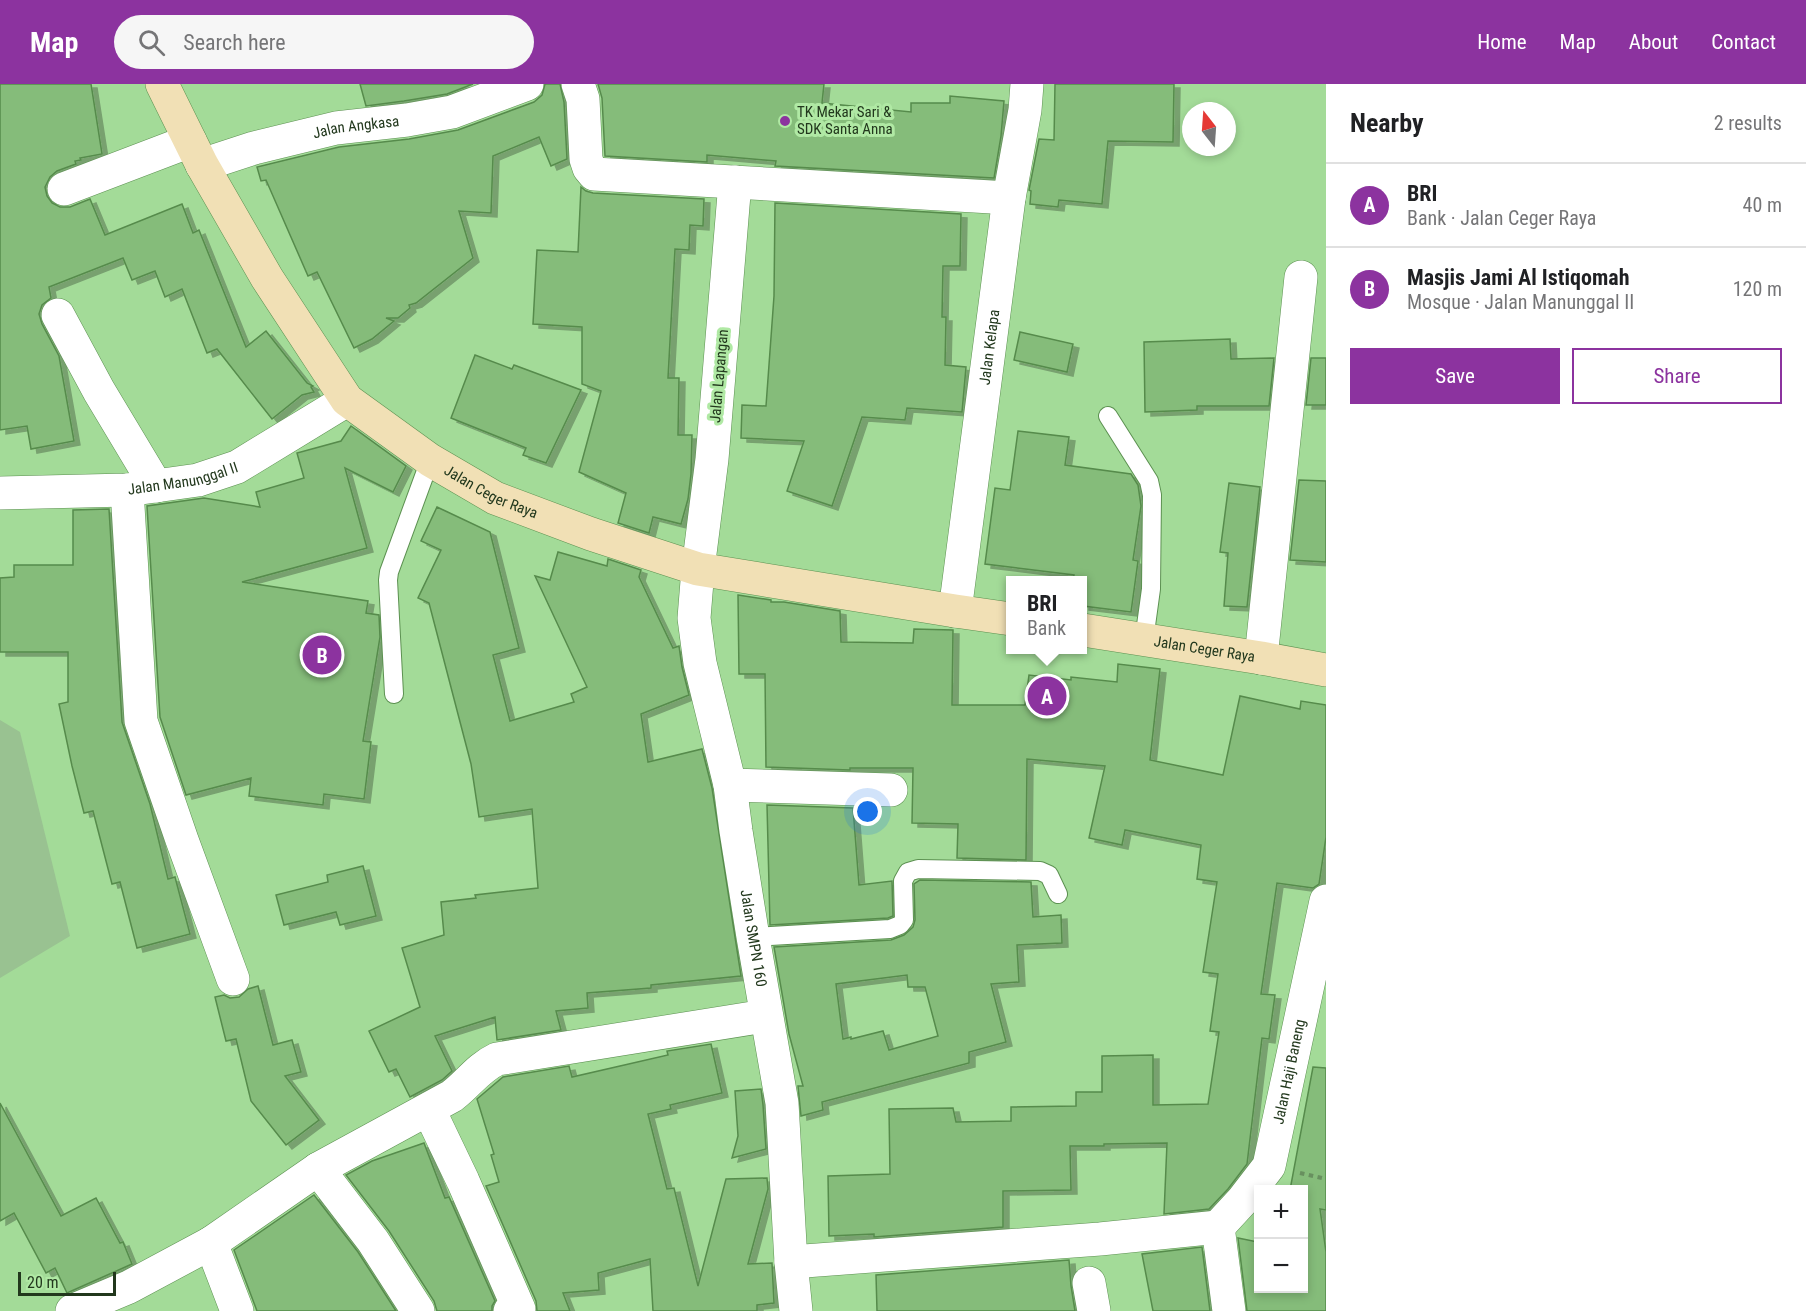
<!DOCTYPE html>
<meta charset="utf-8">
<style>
:root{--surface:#fff;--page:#f6f6f6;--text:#202124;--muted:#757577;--line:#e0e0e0;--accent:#8c339f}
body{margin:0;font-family:"Roboto Condensed",sans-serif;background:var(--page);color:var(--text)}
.controls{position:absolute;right:18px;bottom:18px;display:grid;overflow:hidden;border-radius:0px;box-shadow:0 3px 9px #0003}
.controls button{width:54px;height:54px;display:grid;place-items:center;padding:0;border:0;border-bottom:2px solid var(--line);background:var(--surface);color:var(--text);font:30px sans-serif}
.compass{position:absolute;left:1182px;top:18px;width:54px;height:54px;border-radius:50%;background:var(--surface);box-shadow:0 3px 9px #0003;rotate:343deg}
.scale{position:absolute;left:18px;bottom:15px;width:98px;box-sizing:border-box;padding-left:6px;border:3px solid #22381d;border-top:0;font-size:16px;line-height:21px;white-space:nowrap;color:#22381d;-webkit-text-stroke:4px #b0e9a4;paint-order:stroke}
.you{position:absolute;left:868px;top:728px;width:21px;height:21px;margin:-15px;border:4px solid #fff;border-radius:50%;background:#1a73e8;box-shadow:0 0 0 9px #1a73e833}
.badge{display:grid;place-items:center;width:39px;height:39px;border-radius:50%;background:var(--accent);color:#fff;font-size:20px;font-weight:700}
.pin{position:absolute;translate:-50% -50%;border:3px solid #fff;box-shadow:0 2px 6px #0006}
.popup{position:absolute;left:1006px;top:492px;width:81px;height:78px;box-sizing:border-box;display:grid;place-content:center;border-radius:0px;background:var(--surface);filter:drop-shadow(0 2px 4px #0005);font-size:20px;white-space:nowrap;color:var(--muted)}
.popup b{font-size:22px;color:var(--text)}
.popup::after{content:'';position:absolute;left:50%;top:100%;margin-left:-12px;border:12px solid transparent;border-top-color:var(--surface)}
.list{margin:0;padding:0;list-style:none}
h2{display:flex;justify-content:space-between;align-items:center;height:78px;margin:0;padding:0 24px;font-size:26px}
h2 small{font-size:20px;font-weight:400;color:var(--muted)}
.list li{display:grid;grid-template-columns:39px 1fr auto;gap:18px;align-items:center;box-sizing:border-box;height:84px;padding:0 24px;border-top:2px solid var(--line)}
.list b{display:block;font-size:22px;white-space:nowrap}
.list p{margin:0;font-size:20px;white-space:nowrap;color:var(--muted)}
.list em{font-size:20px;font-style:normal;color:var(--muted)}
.actions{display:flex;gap:12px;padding:18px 24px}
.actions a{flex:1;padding:14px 0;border:2px solid var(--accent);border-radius:0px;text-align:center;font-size:21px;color:var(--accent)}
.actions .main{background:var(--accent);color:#fff}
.icon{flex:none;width:33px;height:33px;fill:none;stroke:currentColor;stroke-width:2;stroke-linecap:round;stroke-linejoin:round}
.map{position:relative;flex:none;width:1326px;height:1227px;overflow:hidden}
header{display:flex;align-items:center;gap:36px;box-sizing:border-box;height:84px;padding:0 30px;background:var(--accent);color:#fff}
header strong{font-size:28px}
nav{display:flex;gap:33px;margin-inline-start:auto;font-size:21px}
.search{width:420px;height:54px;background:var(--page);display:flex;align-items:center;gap:15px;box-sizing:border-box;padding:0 21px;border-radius:33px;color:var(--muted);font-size:22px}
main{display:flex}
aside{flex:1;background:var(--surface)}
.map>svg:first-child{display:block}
.green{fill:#99c291}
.building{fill:#85bc7a;stroke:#568b4c;stroke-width:1.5;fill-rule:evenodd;filter:url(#shadow)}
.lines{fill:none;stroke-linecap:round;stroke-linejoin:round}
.lane-casing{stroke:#5c9151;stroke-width:20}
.street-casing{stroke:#5c9151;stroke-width:34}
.secondary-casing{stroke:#5c9151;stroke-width:34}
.path{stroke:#68905f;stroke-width:4;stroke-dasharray:4.5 4.5;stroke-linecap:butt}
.lane{stroke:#fff;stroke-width:18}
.street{stroke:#fff;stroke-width:33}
.secondary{stroke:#f1e0b5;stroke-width:33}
.poi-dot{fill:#8c339f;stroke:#b0e9a4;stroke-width:2}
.labels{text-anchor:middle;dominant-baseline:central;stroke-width:6;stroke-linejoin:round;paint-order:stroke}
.poi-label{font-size:15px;fill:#22381d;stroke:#b0e9a4;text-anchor:start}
.street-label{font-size:15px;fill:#22381d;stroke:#b0e9a4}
</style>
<header>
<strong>Map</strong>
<div class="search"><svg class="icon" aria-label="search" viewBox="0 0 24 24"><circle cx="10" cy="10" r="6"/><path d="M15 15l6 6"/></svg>Search here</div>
<nav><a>Home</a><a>Map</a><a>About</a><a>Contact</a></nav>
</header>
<main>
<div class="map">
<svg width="1326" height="1227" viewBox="0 0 1326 1227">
<defs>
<filter id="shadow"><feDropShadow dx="6" dy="4" stdDeviation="0" flood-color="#0004"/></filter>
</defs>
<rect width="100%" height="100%" fill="#a3db98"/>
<!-- green -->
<polygon class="green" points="0,636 20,648 70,852 0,894"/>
<!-- building -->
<g class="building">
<polygon points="0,0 91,0 102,70 80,74 81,76 75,77 76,80 57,87 50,93 45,103 47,112 52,119 60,123 70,123 90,115 105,151 182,120 193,149 199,146 246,263 266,247 307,299 313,302 311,303 314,308 302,311 272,335 217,265 207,269 182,205 165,213 155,187 132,196 123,174 49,203 51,214 42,221 39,230 42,240 59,272 74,357 31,365 27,342 0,346"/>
<polygon points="360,0 473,0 447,10 404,17 366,22"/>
<polygon points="545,0 560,0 564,18 567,75 551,82 539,53 493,72 491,129 459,127 473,174 416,219 409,221 410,224 398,234 386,234 394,237 372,255 354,264 317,188 308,192 266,96 261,97 257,83 339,63 409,55 458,46 534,18 542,11"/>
<polygon points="598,0 824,0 822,19 911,28 911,19 950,19 950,12 1004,17 1001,52 994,94 775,82 776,77 707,71 707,78 605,72 602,14"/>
<polygon points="1055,0 1174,0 1173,58 1108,57 1102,120 1059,116 1058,123 1030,120 1031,107 1029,106 1039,55 1054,56"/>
<polygon points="581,103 586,107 593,109 704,115 703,142 690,141 689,166 675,165 668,294 679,294 678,351 692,351 691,390 688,415 681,440 653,433 649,449 618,439 626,409 579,388 601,307 582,300 582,243 533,240 537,166 578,168"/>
<polygon points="775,119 961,130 960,182 943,182 942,233 946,233 945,281 966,283 962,328 907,324 905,336 862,333 832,422 787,407 804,357 741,354 742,321 766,322 774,212"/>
<polygon points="1020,248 1073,260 1067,288 1014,276"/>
<polygon points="1230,255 1231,275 1274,274 1269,322 1197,322 1197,326 1145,328 1144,258"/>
<polygon points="475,271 512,285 514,281 581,306 546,379 523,371 526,364 451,334"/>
<polygon points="1311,274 1326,274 1326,321 1306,321"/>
<polygon points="351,342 406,382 393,408 345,384 367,464 242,498 368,517 366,529 379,531 380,553 363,657 371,658 364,715 324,710 323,721 249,712 251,694 186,711 160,633 147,422 204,414 260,423 256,408 304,394 297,369 341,357"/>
<polygon points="1018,347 1069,353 1065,381 1131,390 1138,401 1141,422 1133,476 1138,477 1131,528 1083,522 1083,496 1073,496 1074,491 985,480 995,404 1010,406"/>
<polygon points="1299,396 1326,397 1326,478 1290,476"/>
<polygon points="1229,399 1260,403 1247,523 1224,522 1228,469 1220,468"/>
<polygon points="437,423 490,448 519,564 493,571 510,637 574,618 571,610 587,603 535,492 550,496 558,468 607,482 608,475 641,486 639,493 673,564 679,562 682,583 689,611 641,630 648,678 702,665 712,704 741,892 651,901 651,904 587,909 588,924 556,927 561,946 497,956 495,933 435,952 452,987 442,996 410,1013 396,985 389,988 369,947 420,923 402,864 444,851 441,818 476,814 475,811 538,804 532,725 479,733 471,680 429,519 418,514 441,466 421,457"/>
<polygon points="109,425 122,638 150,720 168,795 175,793 190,850 137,864 120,798 112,800 93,727 84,729 72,682 59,620 68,618 68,568 0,568 0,494 14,493 14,481 73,481 73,426"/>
<polygon points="738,511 771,516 771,518 784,518 840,527 841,558 913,559 914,545 953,546 952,621 1025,621 1029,591 1071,596 1071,593 1117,598 1118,580 1160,585 1150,676 1223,691 1240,612 1300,625 1301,617 1326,621 1326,753 1319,800 1313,804 1277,799 1261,910 1275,911 1269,955 1262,954 1247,1080 1228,1105 1209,1125 1164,1130 1167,1059 1104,1060 1104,1062 1070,1062 1071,1106 1003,1107 1003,1143 874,1153 874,1150 829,1152 828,1092 890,1090 889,1025 953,1024 956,1038 1011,1037 1011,1023 1076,1022 1076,1008 1102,1008 1102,972 1153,971 1153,1021 1208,1020 1219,948 1210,947 1218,890 1203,888 1217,798 1197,795 1201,761 1125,746 1122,761 1089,754 1105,682 1027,675 1026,776 957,774 958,740 912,739 913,684 850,684 850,686 766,683 765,590 739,590"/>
<polygon points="767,721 853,724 859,801 892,797 893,832 888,834 770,841"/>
<polygon points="363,782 376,832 340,841 336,828 284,841 276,811 328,798 327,791"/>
<path d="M920,796L1031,798L1033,833L1061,831L1062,859L1017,861L1019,898L991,900L1006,958L969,968V979L822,1018L823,1026L801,1032L798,1002H803L789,950L774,863L891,856L904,851L913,843L915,836L914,800ZM907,891L908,903H925L938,952L889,966L883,947L851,955V953L843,955L836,900Z"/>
<polygon points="258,902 273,961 292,956 301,988 285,992 319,1036 286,1061 251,1017 236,955 226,957 215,913 224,911 230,914 239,913 248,905"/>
<polygon points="711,960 722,1009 670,1021 671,1025 648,1030 667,1105 674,1104 698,1202 726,1095 767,1094 768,1105 748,1180 772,1179 774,1219 757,1221 757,1227 653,1227 650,1175 598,1189 599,1206 563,1209 570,1227 537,1227 536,1217 486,1102 499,1098 491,1071 494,1070 477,1015 503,993 569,982 572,993 668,971 667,967"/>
<polygon points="1313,983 1326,984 1326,1126 1320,1125 1326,1168 1326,1227 1247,1227 1238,1154 1258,1158 1258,1204 1304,1204 1304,1106 1290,1106"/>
<polygon points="761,1005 763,1021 766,1065 732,1074 738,1052 735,1007"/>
<polygon points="0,1019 61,1132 96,1114 120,1159 123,1158 132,1180 67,1209 55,1184 46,1189 14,1129 0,1137"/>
<polygon points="424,1059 445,1114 449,1113 495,1217 492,1222 492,1227 437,1227 434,1217 389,1147 346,1091 372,1077"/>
<polygon points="314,1111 358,1168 396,1227 257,1227 234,1166"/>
<polygon points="1202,1163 1210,1227 1153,1227 1142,1170"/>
<polygon points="1069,1176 1071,1202 1075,1227 877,1227 876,1191"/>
</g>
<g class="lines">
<!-- lane casing -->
<g class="lane-casing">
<g id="lane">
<polyline points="1108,332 1149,397 1152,411 1151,505 1144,556"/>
<polyline points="394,610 388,496 389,488 430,376"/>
<polyline points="753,853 890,845 900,841 904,836 903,797 908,788 918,785 1040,787 1049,791 1058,810"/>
</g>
</g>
<!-- street casing -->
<g class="street-casing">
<g id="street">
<polyline points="578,0 583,15 586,75 589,84 594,90 1009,114"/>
<path id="s1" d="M202,81L254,64L336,44L407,36L452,28L527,0"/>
<path id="s2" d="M735,98L712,375L698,485L694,534L700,579L730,701L736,747L753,853L782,1019L791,1178L796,1227"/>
<polyline points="64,105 190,57"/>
<polyline points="58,231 99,307 156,402"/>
<polyline points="127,406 141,637 182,756 233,895"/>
<path id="s3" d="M0,409L127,406L198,396L237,383L347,316"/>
<path id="s4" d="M955,527L1009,114L1025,26L1027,0"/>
<polyline points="1261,574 1301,193"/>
<polyline points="730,701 891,706"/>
<polyline points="429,1026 463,1097 519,1225 510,1227"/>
<polyline points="318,1085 373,1157 418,1227"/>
<path id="s5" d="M1218,1143L1242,1117L1269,1082L1326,817"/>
<polyline points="1218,1143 1229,1227"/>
<polyline points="211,1159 237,1227"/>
<polyline points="791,1178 1100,1155 1218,1143"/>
<polyline points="1089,1199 1094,1227"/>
<path d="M72,1227L129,1203L211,1159L318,1085L452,1012C468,1000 478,984 497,975L765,932"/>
</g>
</g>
<!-- secondary casing -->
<g class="secondary-casing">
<g id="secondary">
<path id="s6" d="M162,0L202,81L267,194L347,316L430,376L495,414L591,450L698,485L955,527L1011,535"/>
<path id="s7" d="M1083,546L1261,574L1326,586"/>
</g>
</g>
<!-- path -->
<polyline class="path" points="1300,1089 1326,1095"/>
<!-- lane -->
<use href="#lane" class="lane"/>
<!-- street -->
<use href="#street" class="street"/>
<!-- secondary -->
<use href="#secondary" class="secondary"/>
</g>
<!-- markers -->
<circle class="poi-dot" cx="785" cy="37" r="6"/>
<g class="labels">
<!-- poi labels -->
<g class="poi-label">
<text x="797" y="28">TK Mekar Sari &amp;<tspan x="797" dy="17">SDK Santa Anna</tspan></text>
</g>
<!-- street labels -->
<g class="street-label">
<text stroke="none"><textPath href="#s1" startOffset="159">Jalan Angkasa</textPath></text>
<text stroke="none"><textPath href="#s4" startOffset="266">Jalan Kelapa</textPath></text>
<text transform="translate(719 292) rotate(-85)">Jalan Lapangan</text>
<text stroke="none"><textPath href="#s3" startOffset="184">Jalan Manunggal II</textPath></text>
<text stroke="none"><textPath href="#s6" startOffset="538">Jalan Ceger Raya</textPath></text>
<text stroke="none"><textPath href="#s7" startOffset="123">Jalan Ceger Raya</textPath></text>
<text stroke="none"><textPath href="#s2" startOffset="764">Jalan SMPN 160</textPath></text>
<text stroke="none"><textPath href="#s5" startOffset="176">Jalan Haji Baneng</textPath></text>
</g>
</g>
</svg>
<div class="controls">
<button>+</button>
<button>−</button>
</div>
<svg class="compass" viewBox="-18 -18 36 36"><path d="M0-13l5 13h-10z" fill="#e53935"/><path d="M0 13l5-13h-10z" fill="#757577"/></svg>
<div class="scale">20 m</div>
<div class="you"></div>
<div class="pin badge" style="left:1047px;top:612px">A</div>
<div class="popup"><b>BRI</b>Bank</div>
<div class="pin badge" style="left:322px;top:571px">B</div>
</div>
<aside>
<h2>Nearby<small>2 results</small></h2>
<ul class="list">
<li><span class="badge">A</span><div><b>BRI</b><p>Bank · Jalan Ceger Raya</p></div><em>40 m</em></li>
<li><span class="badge">B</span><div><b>Masjis Jami Al Istiqomah</b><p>Mosque · Jalan Manunggal II</p></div><em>120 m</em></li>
</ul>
<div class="actions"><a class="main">Save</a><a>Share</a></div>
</aside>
</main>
